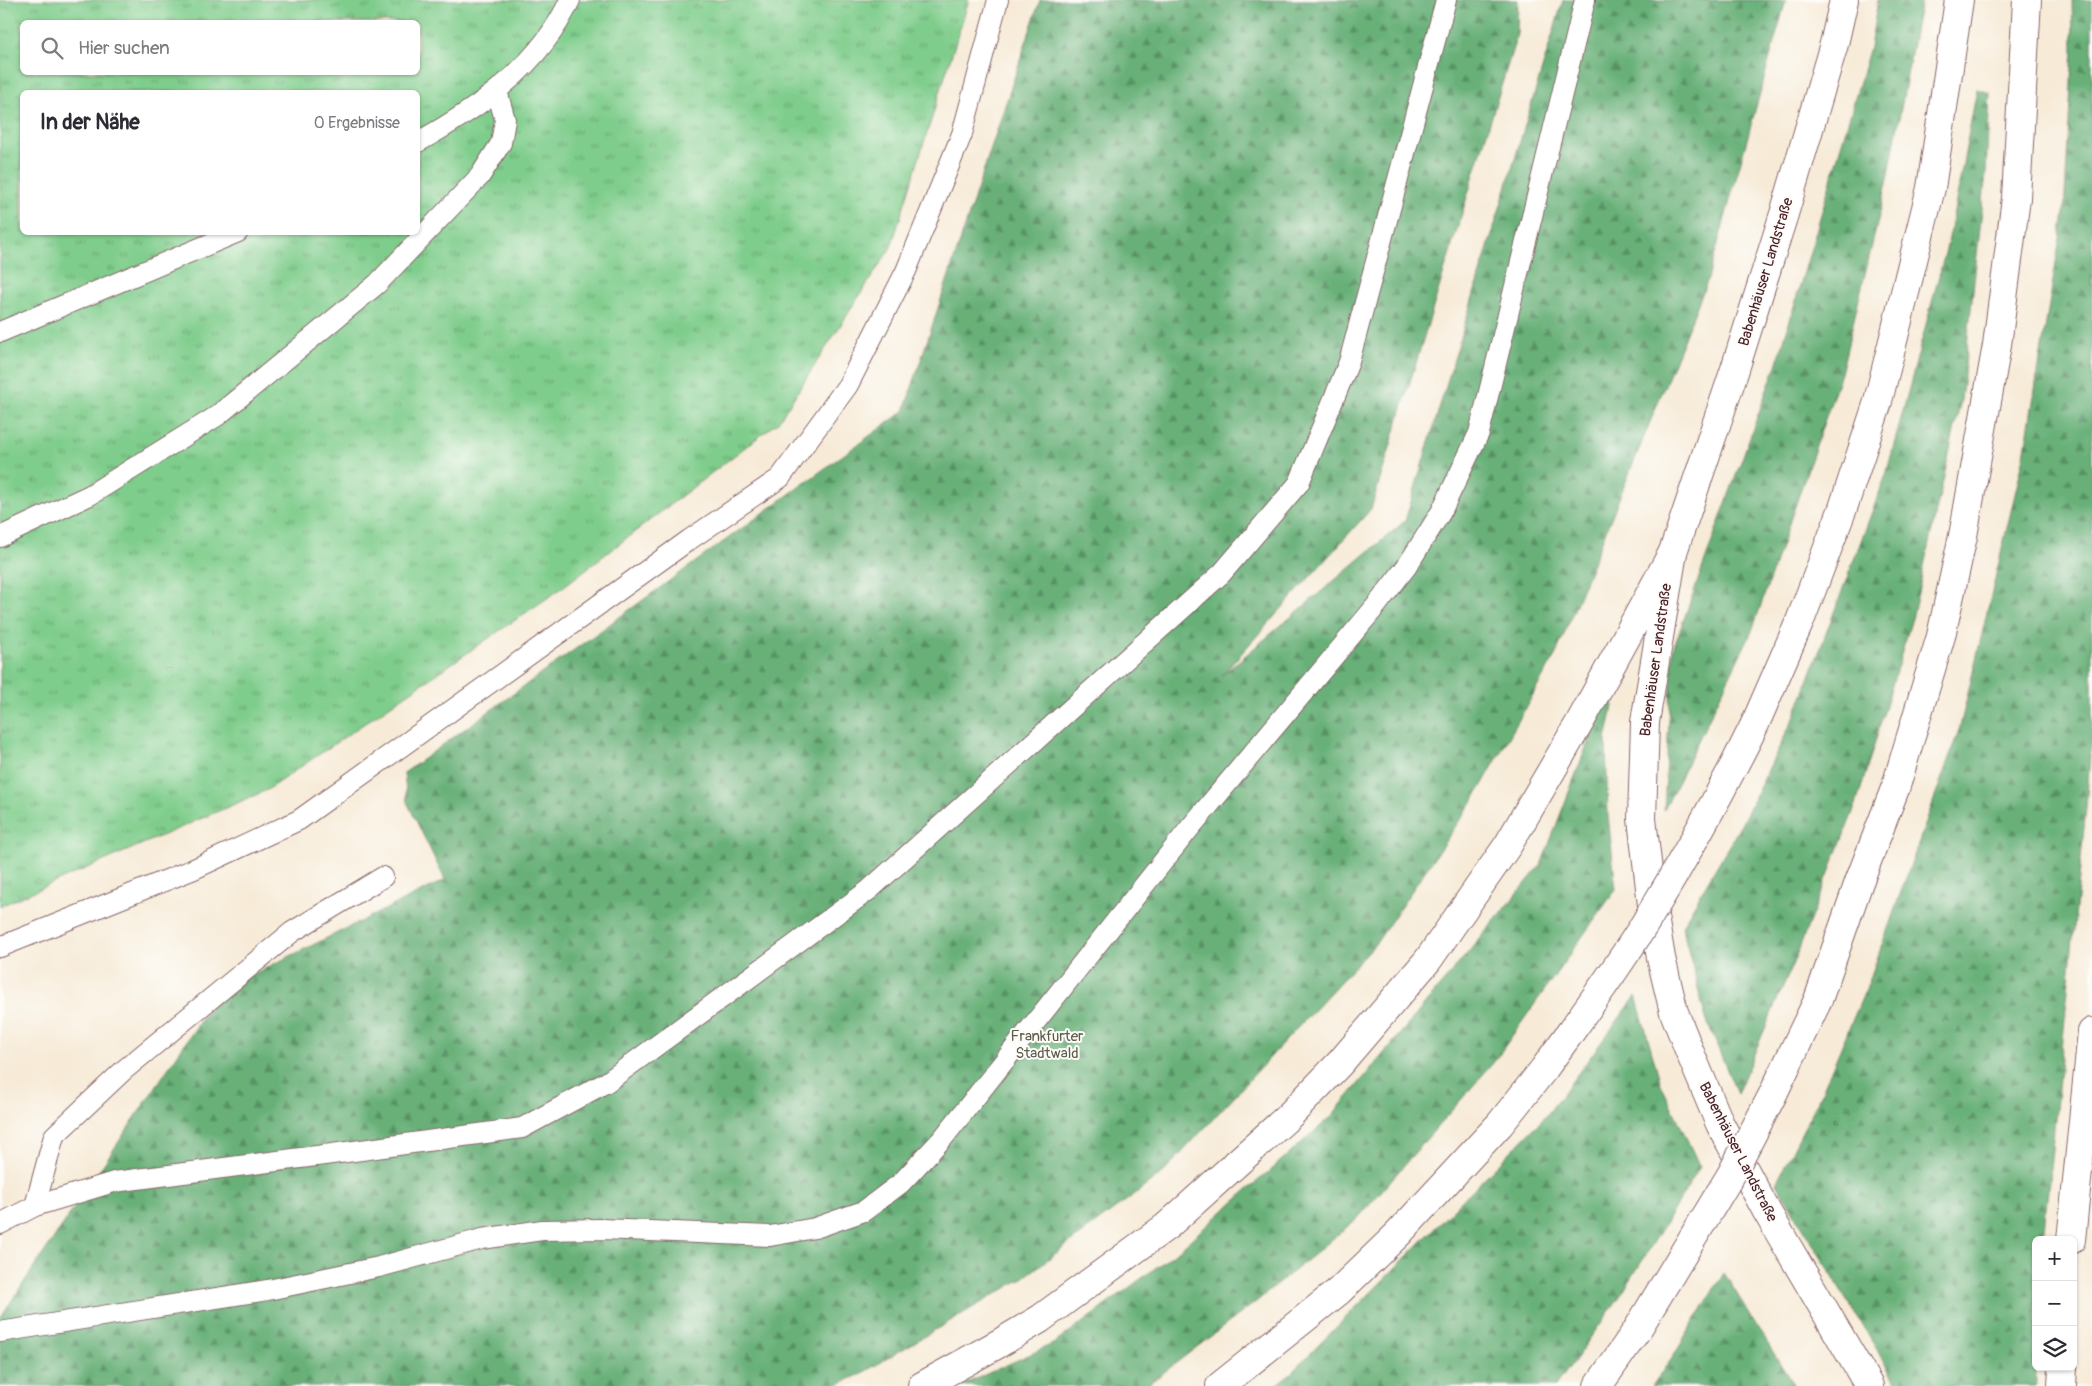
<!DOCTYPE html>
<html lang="de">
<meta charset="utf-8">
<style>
:root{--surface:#fff;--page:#f2f2f3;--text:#2b2b33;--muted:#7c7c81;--line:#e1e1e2}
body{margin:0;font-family:Pangolin,sans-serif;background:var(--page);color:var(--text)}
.controls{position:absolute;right:15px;bottom:15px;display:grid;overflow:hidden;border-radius:8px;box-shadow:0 1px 4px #0004}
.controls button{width:45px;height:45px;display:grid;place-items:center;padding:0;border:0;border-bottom:1px solid var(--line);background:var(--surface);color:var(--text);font:25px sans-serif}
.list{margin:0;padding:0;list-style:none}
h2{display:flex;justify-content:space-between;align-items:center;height:65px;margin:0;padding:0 20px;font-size:21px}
h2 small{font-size:16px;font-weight:400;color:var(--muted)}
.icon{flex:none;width:28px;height:28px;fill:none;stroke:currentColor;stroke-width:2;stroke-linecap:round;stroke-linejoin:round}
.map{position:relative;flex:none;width:2092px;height:1386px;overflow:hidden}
.search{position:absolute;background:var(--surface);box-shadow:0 1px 4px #0004;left:20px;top:20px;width:400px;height:55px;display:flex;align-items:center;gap:12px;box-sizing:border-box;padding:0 18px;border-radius:8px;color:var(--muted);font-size:19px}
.panel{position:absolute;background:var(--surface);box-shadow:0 1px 4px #0004;left:20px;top:90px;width:400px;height:145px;border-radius:8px}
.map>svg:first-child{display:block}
.grass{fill:url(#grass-tufts);stroke:#64765c;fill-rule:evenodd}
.forest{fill:url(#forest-firs);stroke:#586852}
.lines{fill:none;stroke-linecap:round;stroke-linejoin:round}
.service-casing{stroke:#876668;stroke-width:22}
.trunk-casing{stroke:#876668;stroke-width:30}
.motorway-casing{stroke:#876668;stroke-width:30}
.service{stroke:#fff;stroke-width:20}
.trunk{stroke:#fff;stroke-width:28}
.motorway{stroke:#fff;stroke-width:28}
.motorway-bridge-casing{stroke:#876668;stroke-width:30;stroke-linecap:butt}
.motorway-bridge{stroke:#fff;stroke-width:28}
.labels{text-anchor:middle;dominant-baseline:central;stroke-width:4;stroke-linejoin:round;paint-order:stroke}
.street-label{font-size:15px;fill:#4a1f2b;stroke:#fdfcf7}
.park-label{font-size:15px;fill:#5d5c4d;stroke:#fdfcf7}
</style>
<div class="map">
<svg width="2092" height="1386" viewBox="0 0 2092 1386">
<defs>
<pattern id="grass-tufts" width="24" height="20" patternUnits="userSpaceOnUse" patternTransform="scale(1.25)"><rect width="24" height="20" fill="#7fcd8c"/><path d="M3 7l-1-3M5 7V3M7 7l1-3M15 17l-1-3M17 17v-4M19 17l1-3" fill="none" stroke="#6aa673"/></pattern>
<pattern id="forest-firs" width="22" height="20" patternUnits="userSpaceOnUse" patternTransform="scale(1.25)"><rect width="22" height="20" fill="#67b078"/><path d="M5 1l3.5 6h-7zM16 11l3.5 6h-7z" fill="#578f63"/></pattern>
</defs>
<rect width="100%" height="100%" fill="#fdfcf7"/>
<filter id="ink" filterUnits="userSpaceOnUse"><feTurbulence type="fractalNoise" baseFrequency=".02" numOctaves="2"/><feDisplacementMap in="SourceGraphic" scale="10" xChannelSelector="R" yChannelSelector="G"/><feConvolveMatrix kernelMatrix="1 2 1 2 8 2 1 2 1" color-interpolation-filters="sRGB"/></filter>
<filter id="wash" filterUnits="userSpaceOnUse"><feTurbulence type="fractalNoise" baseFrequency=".0096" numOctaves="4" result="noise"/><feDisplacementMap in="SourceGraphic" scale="20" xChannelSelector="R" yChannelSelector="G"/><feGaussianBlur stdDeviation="1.12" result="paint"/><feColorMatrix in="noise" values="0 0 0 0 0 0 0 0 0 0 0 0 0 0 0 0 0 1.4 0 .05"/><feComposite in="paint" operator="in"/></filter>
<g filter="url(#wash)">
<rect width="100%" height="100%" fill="#f7ebd8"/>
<!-- grass -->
<path class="grass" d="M0,0H969L891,247L778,422L559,590L267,790L0,906ZM22,22H418V72H22ZM22,92H418V232H22Z"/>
<!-- forest -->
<g class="forest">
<polygon points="1040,0 1518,0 1517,35 1371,509 1222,675 1405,521 1563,0 1786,0 1708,279 1556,654 1476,796 1377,942 1163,1173 1023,1278 859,1375 834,1386 0,1386 0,1318 221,990 445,880 407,802 404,773 904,411"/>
<polygon points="1878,0 1921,0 1888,179 1841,373 1752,631 1664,810 1673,649 1780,354 1870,47"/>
<polygon points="2072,0 2092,0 2092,731 2086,808 2043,1240 2036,1240 2036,1386 1899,1386 1776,1183 1821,1094 1868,984 1960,727 2024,456 2064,214 2073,47"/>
<polygon points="1977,89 1990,93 1986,173 1961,400 1913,615 1857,802 1796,956 1737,1094 1706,1019 1682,926 1742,823 1795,715 1886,475 1949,238"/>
<polygon points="1610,685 1617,687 1606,740 1608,816 1616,889 1493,1063 1358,1218 1257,1301 1146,1386 960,1386 1055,1343 1174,1254 1330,1118 1541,865"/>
<polygon points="1636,996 1661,1084 1700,1167 1623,1292 1556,1386 1274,1386 1290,1374 1546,1116"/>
<polygon points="1724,1273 1794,1386 1652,1386 1673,1357"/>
</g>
</g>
<g filter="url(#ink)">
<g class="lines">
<!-- service casing -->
<g class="service-casing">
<g id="service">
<path d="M418,142C479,108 540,66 570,0"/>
<polyline points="0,332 238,232"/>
<polyline points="0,537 90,495 217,416 377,284 480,176 501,143 505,120 497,91"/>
<polyline points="0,947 194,869 299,820 689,540 780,478 848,385 906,271 962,134 998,0"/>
<polyline points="35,1206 54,1136 124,1070 292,932 383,877"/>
<polyline points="0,1224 35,1206 114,1182 332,1154 522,1128 607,1082 869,890 1222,573 1299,483 1349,362 1446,0"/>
<polyline points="0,1332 268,1290 379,1267 482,1239 542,1230 602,1229 770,1236 815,1228 864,1211 901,1183 943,1138 1189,829 1376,606 1407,566 1441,512 1479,433 1585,0"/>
</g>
</g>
<!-- trunk casing -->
<g class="trunk-casing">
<g id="trunk">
<polyline points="1844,0 1834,44 1784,214 1734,372 1673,552 1645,722 1642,819 1652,905 1661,958 1674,1012 1691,1055 1720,1124 1766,1210 1869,1386"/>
<polyline points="2071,1240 2092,1032"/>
<polyline points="2062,1386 2063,1367"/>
</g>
</g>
<!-- motorway casing -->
<g class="motorway-casing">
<g id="motorway">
<polyline points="1755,724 1800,621 1843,508 1877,405 1931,188 1959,0"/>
<polyline points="1818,1000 1859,882 1896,786 1941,636 1963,536 1997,345 2016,198 2027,0"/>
<polyline points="922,1386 998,1344 1040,1319 1167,1226 1288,1117 1340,1063 1428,960 1508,845 1580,722 1673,552"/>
<polyline points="1220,1386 1339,1291 1398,1234 1500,1124 1544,1069"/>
<polyline points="1598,1386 1637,1330"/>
</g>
</g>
<!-- service -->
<use href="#service" class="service"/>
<!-- trunk -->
<use href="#trunk" class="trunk"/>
<!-- motorway -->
<use href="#motorway" class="motorway"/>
<!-- motorway-bridge casing -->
<g class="motorway-bridge-casing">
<g id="motorway-bridge">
<path d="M1544,1069C1579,1020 1616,971 1647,920C1686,856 1722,791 1755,724"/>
<polyline points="1637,1330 1732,1173 1772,1096 1818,1000"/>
</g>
</g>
<!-- motorway-bridge -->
<use href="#motorway-bridge" class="motorway-bridge"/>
</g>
</g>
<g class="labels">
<!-- street labels -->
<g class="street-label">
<text transform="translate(1766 272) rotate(-73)">Babenhäuser Landstraße</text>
<text transform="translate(1656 660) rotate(-82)">Babenhäuser Landstraße</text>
<text transform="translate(1738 1152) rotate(63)">Babenhäuser Landstraße</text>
</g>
<!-- park labels -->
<g class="park-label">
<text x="1047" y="1036">Frankfurter<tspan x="1047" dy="17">Stadtwald</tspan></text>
</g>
</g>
</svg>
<div class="controls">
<button>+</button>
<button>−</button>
<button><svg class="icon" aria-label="layers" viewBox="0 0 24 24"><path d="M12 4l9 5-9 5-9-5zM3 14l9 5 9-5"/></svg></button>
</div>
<div class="search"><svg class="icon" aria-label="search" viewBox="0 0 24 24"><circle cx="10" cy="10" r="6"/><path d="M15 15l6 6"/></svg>Hier suchen</div>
<section class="panel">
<h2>In der Nähe<small>0 Ergebnisse</small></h2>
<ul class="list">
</ul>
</section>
</div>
